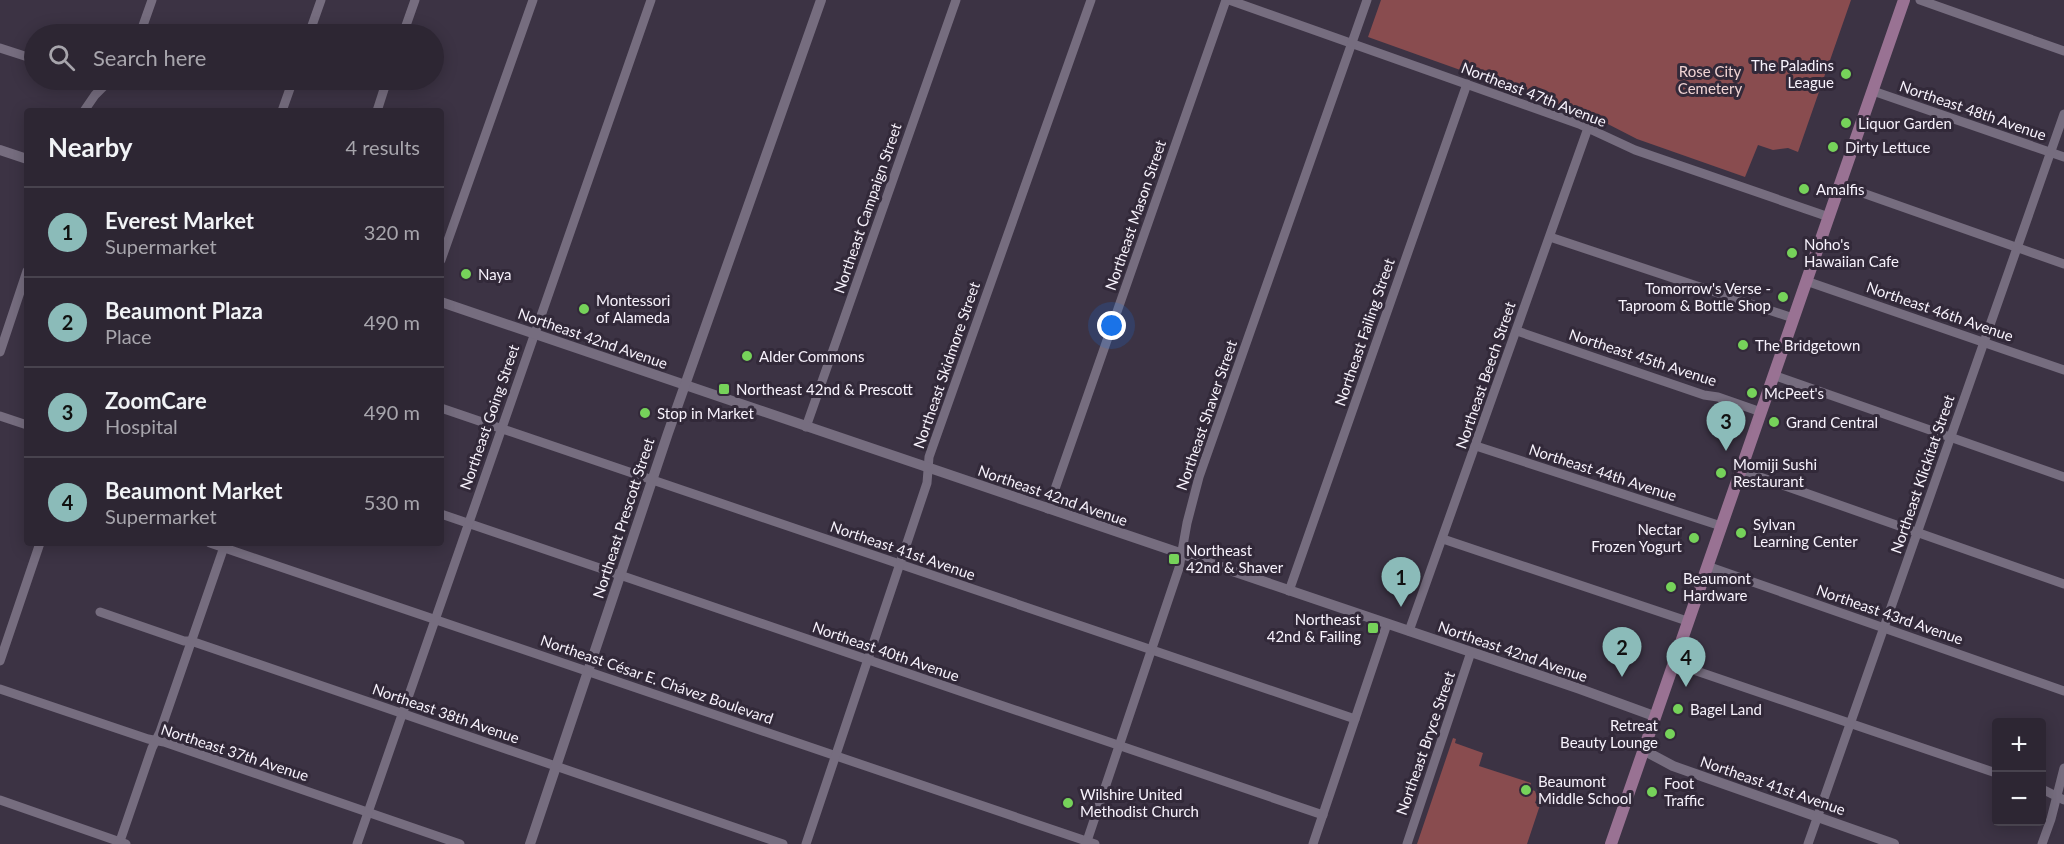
<!DOCTYPE html>
<meta charset="utf-8">
<style>
:root{--surface:#2d2633;--page:#352e3b;--text:#f1f3f6;--muted:#a7a5ac;--line:#48434e;--accent:#8bbbb9}
body{margin:0;font-family:Lato,sans-serif;background:var(--page);color:var(--text)}
.controls{position:absolute;right:18px;bottom:18px;display:grid;overflow:hidden;border-radius:6px;box-shadow:0 3px 15px #0003}
.controls button{width:54px;height:54px;display:grid;place-items:center;padding:0;border:0;border-bottom:2px solid var(--line);background:var(--surface);color:var(--text);font:30px sans-serif}
.you{position:absolute;left:1112px;top:326px;width:21px;height:21px;margin:-15px;border:4px solid #fff;border-radius:50%;background:#1a73e8;box-shadow:0 0 0 9px #1a73e833}
.badge{display:grid;place-items:center;width:39px;height:39px;border-radius:50%;background:var(--accent);color:#111;font-size:20px;font-weight:700}
.pin{position:absolute;translate:-50% -50px;filter:drop-shadow(0 2px 3px #0008)}
.pin::after{content:'';position:absolute;top:32px;width:21px;height:18px;background:inherit;clip-path:polygon(0 0,100% 0,50% 100%)}
.list{margin:0;padding:0;list-style:none}
h2{display:flex;justify-content:space-between;align-items:center;height:78px;margin:0;padding:0 24px;font-size:26px}
h2 small{font-size:20px;font-weight:400;color:var(--muted)}
.list li{display:grid;grid-template-columns:39px 1fr auto;gap:18px;align-items:center;box-sizing:border-box;height:90px;padding:0 24px;border-top:2px solid var(--line)}
.list b{display:block;font-size:22px;white-space:nowrap}
.list p{margin:0;font-size:20px;white-space:nowrap;color:var(--muted)}
.list em{font-size:20px;font-style:normal;color:var(--muted)}
.icon{flex:none;width:33px;height:33px;fill:none;stroke:currentColor;stroke-width:2;stroke-linecap:round;stroke-linejoin:round}
.map{position:relative;flex:none;width:2064px;height:844px;overflow:hidden}
.search{position:absolute;background:var(--surface);box-shadow:0 3px 15px #0003;left:24px;top:24px;width:420px;height:66px;display:flex;align-items:center;gap:15px;box-sizing:border-box;padding:0 21px;border-radius:33px;color:var(--muted);font-size:22px}
.panel{position:absolute;background:var(--surface);box-shadow:0 3px 15px #0003;left:24px;top:108px;width:420px;height:438px;border-radius:6px}
.map>svg:first-child{display:block}
.green{fill:#894c4f}
.lines{fill:none;stroke-linecap:round;stroke-linejoin:round}
.minor{stroke:#766d7f;stroke-width:9}
.tertiary{stroke:#766d7f;stroke-width:10}
.secondary{stroke:#997293;stroke-width:12}
.poi-dot{fill:#76d25a;stroke:#322939;stroke-width:2}
.labels{text-anchor:middle;dominant-baseline:central;stroke-width:6;stroke-linejoin:round;paint-order:stroke}
.poi-label{font-size:15px;fill:#f7f2fc;stroke:#322939;text-anchor:start}
.park-label{font-size:15px;fill:#efd3d3;stroke:#322939}
.street-label{font-size:15px;fill:#f7f2fc;stroke:#322939}
</style>
<div class="map">
<svg width="2064" height="844" viewBox="0 0 2064 844">
<rect width="100%" height="100%" fill="#3c3344"/>
<!-- green -->
<g class="green">
<polygon points="1381,0 1851,0 1798,152 1788,148 1773,150 1758,145 1745,177 1637,139 1600,120 1368,37"/>
<polygon points="1453,738 1456,739 1455,743 1483,753 1479,766 1531,783 1529,789 1535,791 1537,797 1535,803 1540,805 1527,844 1417,844"/>
</g>
<g class="lines">
<!-- minor -->
<g class="minor">
<polyline points="1229,0 1579,124 1635,150 1829,217"/>
<polyline points="1920,0 2064,51"/>
<polyline points="140,34 152,0"/>
<polyline points="309,34 321,0"/>
<polyline points="403,34 415,0"/>
<polyline points="0,48 34,59"/>
<polyline points="1873,91 2064,157"/>
<polyline points="84,111 95,95 110,80"/>
<polyline points="282,111 293,80"/>
<polyline points="377,111 387,80"/>
<polyline points="1840,185 2064,264"/>
<polyline points="1550,237 1793,318"/>
<polyline points="441,260 533,0"/>
<polyline points="1806,281 2064,370"/>
<polyline points="1517,331 1704,395 1718,397 1761,412"/>
<polyline points="0,352 27,271"/>
<polyline points="1773,375 2064,477"/>
<polyline points="441,408 1355,719"/>
<polyline points="0,416 27,425"/>
<polyline points="806,427 956,0"/>
<polyline points="1476,446 1721,526"/>
<polyline points="1740,470 2064,584"/>
<polyline points="1048,509 1226,0"/>
<polyline points="441,514 1323,815"/>
<polyline points="1443,539 1687,621"/>
<polyline points="210,543 1095,844"/>
<polyline points="1707,566 2064,691"/>
<polyline points="1289,591 1467,84"/>
<polyline points="100,612 184,641 191,641 783,844"/>
<polyline points="1409,631 1588,128"/>
<polyline points="0,661 40,543"/>
<polyline points="1673,663 1996,773"/>
<polyline points="0,689 148,739 164,742 460,844"/>
<polyline points="2042,789 2064,800"/>
<polyline points="0,800 126,844"/>
<polyline points="119,844 152,748 160,732 225,544"/>
<polyline points="357,844 651,0"/>
<polyline points="806,844 927,483 929,457 1091,0"/>
<polyline points="1086,844 1179,568 1187,523 1199,477 1367,0"/>
<polyline points="1313,844 1387,624"/>
<polyline points="1407,844 1471,652"/>
<polyline points="1808,844 2064,114"/>
<polyline points="2042,844 2051,819 2064,768"/>
</g>
<!-- tertiary -->
<g class="tertiary">
<polyline points="0,150 27,159"/>
<polyline points="441,302 1580,689 1654,716"/>
<polyline points="1643,750 1673,766 1894,844"/>
<polyline points="530,844 668,433 821,0"/>
</g>
<!-- secondary -->
<polyline class="secondary" points="1611,844 1904,0"/>
</g>
<!-- markers -->
<g class="poi-dot">
<circle cx="1846" cy="74" r="6"/>
<circle cx="1846" cy="123" r="6"/>
<circle cx="1833" cy="147" r="6"/>
<circle cx="1804" cy="189" r="6"/>
<circle cx="1792" cy="253" r="6"/>
<circle cx="466" cy="274" r="6"/>
<circle cx="1783" cy="297" r="6"/>
<circle cx="584" cy="309" r="6"/>
<circle cx="1743" cy="345" r="6"/>
<circle cx="747" cy="356" r="6"/>
<rect x="718" y="383" width="12" height="12" rx="3"/>
<circle cx="1752" cy="393" r="6"/>
<circle cx="645" cy="413" r="6"/>
<circle cx="1774" cy="422" r="6"/>
<circle cx="1721" cy="473" r="6"/>
<circle cx="1741" cy="533" r="6"/>
<circle cx="1694" cy="538" r="6"/>
<rect x="1168" y="553" width="12" height="12" rx="3"/>
<circle cx="1671" cy="587" r="6"/>
<rect x="1367" y="622" width="12" height="12" rx="3"/>
<circle cx="1678" cy="709" r="6"/>
<circle cx="1670" cy="734" r="6"/>
<circle cx="1526" cy="790" r="6"/>
<circle cx="1652" cy="792" r="6"/>
<circle cx="1068" cy="803" r="6"/>
</g>
<g class="labels">
<!-- poi labels -->
<g class="poi-label">
<text x="1834" y="65" text-anchor="end">The Paladins<tspan x="1834" dy="17">League</tspan></text>
<text x="1858" y="123">Liquor Garden</text>
<text x="1845" y="147">Dirty Lettuce</text>
<text x="1816" y="189">Amalfis</text>
<text x="1804" y="244">Noho's<tspan x="1804" dy="17">Hawaiian Cafe</tspan></text>
<text x="478" y="274">Naya</text>
<text x="1771" y="288" text-anchor="end">Tomorrow's Verse -<tspan x="1771" dy="17">Taproom &amp; Bottle Shop</tspan></text>
<text x="596" y="300">Montessori<tspan x="596" dy="17">of Alameda</tspan></text>
<text x="1755" y="345">The Bridgetown</text>
<text x="759" y="356">Alder Commons</text>
<text x="736" y="389">Northeast 42nd &amp; Prescott</text>
<text x="1764" y="393">McPeet's</text>
<text x="657" y="413">Stop in Market</text>
<text x="1786" y="422">Grand Central</text>
<text x="1733" y="464">Momiji Sushi<tspan x="1733" dy="17">Restaurant</tspan></text>
<text x="1753" y="524">Sylvan<tspan x="1753" dy="17">Learning Center</tspan></text>
<text x="1682" y="529" text-anchor="end">Nectar<tspan x="1682" dy="17">Frozen Yogurt</tspan></text>
<text x="1186" y="550">Northeast<tspan x="1186" dy="17">42nd &amp; Shaver</tspan></text>
<text x="1683" y="578">Beaumont<tspan x="1683" dy="17">Hardware</tspan></text>
<text x="1361" y="619" text-anchor="end">Northeast<tspan x="1361" dy="17">42nd &amp; Failing</tspan></text>
<text x="1690" y="709">Bagel Land</text>
<text x="1658" y="725" text-anchor="end">Retreat<tspan x="1658" dy="17">Beauty Lounge</tspan></text>
<text x="1538" y="781">Beaumont<tspan x="1538" dy="17">Middle School</tspan></text>
<text x="1664" y="783">Foot<tspan x="1664" dy="17">Traffic</tspan></text>
<text x="1080" y="794">Wilshire United<tspan x="1080" dy="17">Methodist Church</tspan></text>
</g>
<!-- park labels -->
<g class="park-label">
<text x="1710" y="71">Rose City<tspan x="1710" dy="17">Cemetery</tspan></text>
</g>
<!-- street labels -->
<g class="street-label">
<text transform="translate(1534 94) rotate(21)">Northeast 47th Avenue</text>
<text transform="translate(1973 110) rotate(19)">Northeast 48th Avenue</text>
<text transform="translate(867 208) rotate(-71)">Northeast Campaign Street</text>
<text transform="translate(1135 215) rotate(-71)">Northeast Mason Street</text>
<text transform="translate(1940 311) rotate(19)">Northeast 46th Avenue</text>
<text transform="translate(1364 332) rotate(-71)">Northeast Failing Street</text>
<text transform="translate(593 338) rotate(19)">Northeast 42nd Avenue</text>
<text transform="translate(1643 357) rotate(18)">Northeast 45th Avenue</text>
<text transform="translate(946 365) rotate(-71)">Northeast Skidmore Street</text>
<text transform="translate(1485 375) rotate(-71)">Northeast Beech Street</text>
<text transform="translate(1206 415) rotate(-71)">Northeast Shaver Street</text>
<text transform="translate(489 417) rotate(-71)">Northeast Going Street</text>
<text transform="translate(1603 472) rotate(18)">Northeast 44th Avenue</text>
<text transform="translate(1922 474) rotate(-71)">Northeast Klickitat Street</text>
<text transform="translate(1053 495) rotate(19)">Northeast 42nd Avenue</text>
<text transform="translate(623 518) rotate(-72)">Northeast Prescott Street</text>
<text transform="translate(903 550) rotate(19)">Northeast 41st Avenue</text>
<text transform="translate(1890 614) rotate(19)">Northeast 43rd Avenue</text>
<text transform="translate(886 651) rotate(19)">Northeast 40th Avenue</text>
<text transform="translate(1513 651) rotate(19)">Northeast 42nd Avenue</text>
<text transform="translate(657 679) rotate(19)">Northeast César E. Chávez Boulevard</text>
<text transform="translate(446 713) rotate(19)">Northeast 38th Avenue</text>
<text transform="translate(1425 743) rotate(-71)">Northeast Bryce Street</text>
<text transform="translate(235 752) rotate(18)">Northeast 37th Avenue</text>
<text transform="translate(1773 785) rotate(19)">Northeast 41st Avenue</text>
</g>
</g>
</svg>
<div class="controls">
<button>+</button>
<button>−</button>
</div>
<div class="you"></div>
<div class="pin badge" style="left:1401px;top:607px">1</div>
<div class="pin badge" style="left:1622px;top:677px">2</div>
<div class="pin badge" style="left:1726px;top:451px">3</div>
<div class="pin badge" style="left:1686px;top:687px">4</div>
<div class="search"><svg class="icon" aria-label="search" viewBox="0 0 24 24"><circle cx="10" cy="10" r="6"/><path d="M15 15l6 6"/></svg>Search here</div>
<section class="panel">
<h2>Nearby<small>4 results</small></h2>
<ul class="list">
<li><span class="badge">1</span><div><b>Everest Market</b><p>Supermarket</p></div><em>320 m</em></li>
<li><span class="badge">2</span><div><b>Beaumont Plaza</b><p>Place</p></div><em>490 m</em></li>
<li><span class="badge">3</span><div><b>ZoomCare</b><p>Hospital</p></div><em>490 m</em></li>
<li><span class="badge">4</span><div><b>Beaumont Market</b><p>Supermarket</p></div><em>530 m</em></li>
</ul>
</section>
</div>
